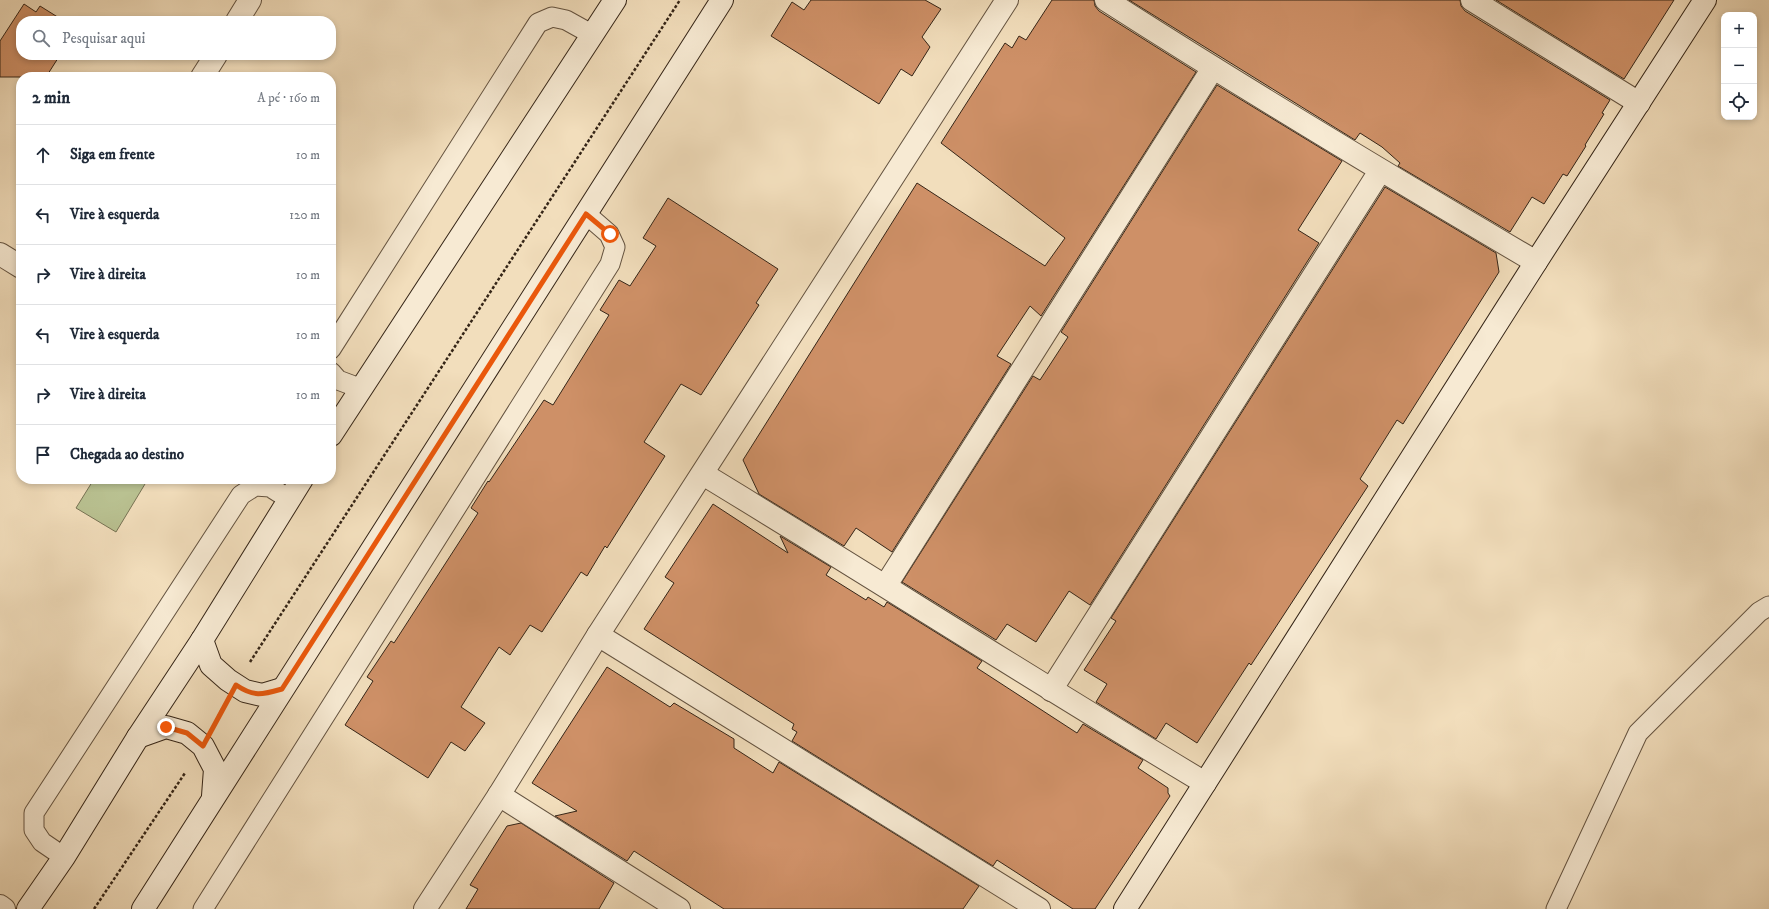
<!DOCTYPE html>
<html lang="pt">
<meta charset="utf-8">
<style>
:root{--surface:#fff;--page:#f6f6f7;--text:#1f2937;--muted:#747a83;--line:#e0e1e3}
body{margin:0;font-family:"IM FELL DW Pica",serif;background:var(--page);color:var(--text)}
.controls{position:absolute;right:12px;top:12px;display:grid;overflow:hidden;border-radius:8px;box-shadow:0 2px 6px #0003}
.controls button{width:36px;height:36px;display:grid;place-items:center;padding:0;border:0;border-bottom:1px solid var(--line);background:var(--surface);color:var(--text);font:20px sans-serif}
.stop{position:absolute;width:12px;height:12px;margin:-9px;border:3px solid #ea580c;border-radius:50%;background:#fff}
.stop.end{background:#ea580c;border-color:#fff;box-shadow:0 1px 4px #0008}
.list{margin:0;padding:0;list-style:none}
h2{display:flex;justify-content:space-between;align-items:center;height:52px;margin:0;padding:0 16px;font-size:17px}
h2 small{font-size:13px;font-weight:400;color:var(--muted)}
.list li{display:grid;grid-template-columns:26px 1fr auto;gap:12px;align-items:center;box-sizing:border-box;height:60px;padding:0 16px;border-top:1px solid var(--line)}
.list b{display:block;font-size:15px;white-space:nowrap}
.list em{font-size:13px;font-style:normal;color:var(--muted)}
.icon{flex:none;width:22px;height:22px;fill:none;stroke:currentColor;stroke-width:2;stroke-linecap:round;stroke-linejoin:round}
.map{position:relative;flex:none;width:1769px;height:909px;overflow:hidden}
.search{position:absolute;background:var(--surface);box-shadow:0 2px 6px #0003;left:16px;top:16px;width:320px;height:44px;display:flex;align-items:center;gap:10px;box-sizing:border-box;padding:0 14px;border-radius:16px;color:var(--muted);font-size:15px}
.panel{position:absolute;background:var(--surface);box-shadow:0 2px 6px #0003;left:16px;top:72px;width:320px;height:412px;border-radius:16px}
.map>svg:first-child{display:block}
.green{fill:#b9c191;stroke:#777354}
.building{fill:#ce9067;stroke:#352517}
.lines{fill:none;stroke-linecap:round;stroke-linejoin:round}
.lane-casing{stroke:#645340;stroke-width:21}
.street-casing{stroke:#645340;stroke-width:24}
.secondary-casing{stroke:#352517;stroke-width:24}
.path{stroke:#352517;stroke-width:2.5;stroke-dasharray:3 2;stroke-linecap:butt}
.lane{stroke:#f7ead3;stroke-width:19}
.street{stroke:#f7ead3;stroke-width:22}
.secondary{stroke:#f7ead3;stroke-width:22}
.route{stroke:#ea580c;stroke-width:5}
</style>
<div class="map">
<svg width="1769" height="909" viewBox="0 0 1769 909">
<rect width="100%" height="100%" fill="#f2debc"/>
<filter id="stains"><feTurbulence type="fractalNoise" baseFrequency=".005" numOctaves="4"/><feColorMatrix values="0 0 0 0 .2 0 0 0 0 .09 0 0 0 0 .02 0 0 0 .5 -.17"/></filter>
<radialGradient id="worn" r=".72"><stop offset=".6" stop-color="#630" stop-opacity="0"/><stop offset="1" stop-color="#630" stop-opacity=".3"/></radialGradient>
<!-- green -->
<polygon class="green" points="94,479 148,479 116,532 76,508"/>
<!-- building -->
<g class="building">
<polygon points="811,0 925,0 941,9 922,37 930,47 912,76 901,69 879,104 771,36 792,2 804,10"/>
<polygon points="1052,0 1094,0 1095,6 1099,11 1196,72 1041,316 1030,306 997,356 1011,364 892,552 856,528 844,546 759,494 743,460 917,183 1045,266 1065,238 941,143 1005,43 1012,48 1019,36 1026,40"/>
<polygon points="1129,0 1460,0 1461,6 1465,11 1610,100 1602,113 1604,114 1585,145 1586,146 1567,176 1563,174 1544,204 1532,197 1510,232 1398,166 1400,163 1382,147 1360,133 1355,140"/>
<polygon points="1496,0 1674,0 1624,79"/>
<polygon points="24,4 36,12 40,6 64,21 21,21 21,55 60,55 46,77 0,77 0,41"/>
<polygon points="1217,85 1342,161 1298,230 1319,243 1090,605 1069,591 1036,642 1007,624 996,640 902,582 1033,376 1040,380 1068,337 1061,332"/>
<polygon points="1385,187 1496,253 1499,272 1403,424 1397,420 1360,479 1368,486 1251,665 1249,663 1197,743 1166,723 1156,739 1096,702 1107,684 1084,670 1116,621 1111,618"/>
<polygon points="668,198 778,269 756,303 759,305 701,395 681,384 644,442 665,456 607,548 605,546 587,576 581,572 542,632 530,625 510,655 499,647 461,707 485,723 465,751 451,742 428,778 345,725 373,681 367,677 391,641 394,643 478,513 471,508 488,481 489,482 544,400 553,405 609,315 600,310 619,280 630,286 656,246 643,238"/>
<polygon points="713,504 788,553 780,536 831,567 826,575 866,600 868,597 884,607 887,602 982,661 977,668 1077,733 1083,724 1143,760 1138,768 1168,788 1168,793 1170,796 1095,909 1073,909 997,860 993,866 792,741 797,732 792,729 794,724 644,629 674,583 665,577"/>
<polygon points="607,667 670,707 674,703 734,739 734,748 773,773 779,762 979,886 963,909 724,909 634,851 627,861 555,816 577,811 532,783"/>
<polygon points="521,823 614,883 599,909 466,909 478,889 470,885 507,826"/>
</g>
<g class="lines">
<!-- lane casing -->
<g class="lane-casing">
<g id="lane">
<polyline points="331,349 538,23 552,17 566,20 593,35"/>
<polyline points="331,372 338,380 362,389"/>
<polyline points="64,857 42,842 34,830 34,813 241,495 255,486 270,487 289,499"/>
<polyline points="203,909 610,264 615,247 609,234 586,214"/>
<polyline points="1556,909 1638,733 1759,612 1769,606"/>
</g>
</g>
<!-- street casing -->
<g class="street-casing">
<g id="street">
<path d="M1106,0C1248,91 1391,177 1536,262"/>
<polyline points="1472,0 1639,103"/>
<polyline points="237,21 250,0"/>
<polyline points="202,77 216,55"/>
<polyline points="0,254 21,267"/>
<path d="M703,474C871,576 1036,682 1205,783"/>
<polyline points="886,585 1213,68"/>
<polyline points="598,635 1039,909"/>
<polyline points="1051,690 1380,171"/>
<polyline points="499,795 679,909"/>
<polyline points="0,906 4,909"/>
<polyline points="425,909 499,795 598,635 1007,0"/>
</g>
</g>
<!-- secondary casing -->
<g class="secondary-casing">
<g id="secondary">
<polyline points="331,435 615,0"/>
<polyline points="202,640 211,665 228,680 245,691 262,695 282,689"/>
<polyline points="138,737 166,727 187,733 203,746 215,769 213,796"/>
<polyline points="28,909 64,857 138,737 202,640 302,479"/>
<polyline points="143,909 722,0"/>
<polyline points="1125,909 1536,262 1705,0"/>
</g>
</g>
<!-- path -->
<g class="path">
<polyline points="250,662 680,0"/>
<polyline points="216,721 222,709"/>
<polyline points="94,909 185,773"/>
</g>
<!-- lane -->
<use href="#lane" class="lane"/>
<!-- street -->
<use href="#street" class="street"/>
<!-- secondary -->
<use href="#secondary" class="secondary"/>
</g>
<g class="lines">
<!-- route -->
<path class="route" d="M166,727L187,733L203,746L236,685C254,697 261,695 282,689L586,214L610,234"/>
</g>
<rect width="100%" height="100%" filter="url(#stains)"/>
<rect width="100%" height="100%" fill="url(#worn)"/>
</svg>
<div class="controls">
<button>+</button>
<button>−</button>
<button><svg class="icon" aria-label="locate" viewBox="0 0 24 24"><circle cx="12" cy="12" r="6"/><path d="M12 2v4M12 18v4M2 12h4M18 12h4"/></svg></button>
</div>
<div class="stop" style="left:610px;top:234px"></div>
<div class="stop end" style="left:166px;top:727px"></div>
<div class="search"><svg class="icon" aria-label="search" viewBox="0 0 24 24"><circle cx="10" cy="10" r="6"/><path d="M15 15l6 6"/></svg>Pesquisar aqui</div>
<section class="panel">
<h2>2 min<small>A pé · 160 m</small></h2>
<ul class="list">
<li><svg class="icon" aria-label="ahead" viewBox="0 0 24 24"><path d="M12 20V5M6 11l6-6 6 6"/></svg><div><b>Siga em frente</b></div><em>10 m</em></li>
<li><svg class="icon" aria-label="left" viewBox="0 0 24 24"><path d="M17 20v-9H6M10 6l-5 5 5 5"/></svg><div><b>Vire à esquerda</b></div><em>120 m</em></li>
<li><svg class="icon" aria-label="right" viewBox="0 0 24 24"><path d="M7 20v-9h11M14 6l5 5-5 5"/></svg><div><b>Vire à direita</b></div><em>10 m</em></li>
<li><svg class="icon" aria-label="left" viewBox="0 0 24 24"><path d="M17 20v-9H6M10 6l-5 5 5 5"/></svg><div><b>Vire à esquerda</b></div><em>10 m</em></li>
<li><svg class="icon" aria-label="right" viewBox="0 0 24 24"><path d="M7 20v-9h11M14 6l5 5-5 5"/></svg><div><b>Vire à direita</b></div><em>10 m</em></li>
<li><svg class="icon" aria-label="arrive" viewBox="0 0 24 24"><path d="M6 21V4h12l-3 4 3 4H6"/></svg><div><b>Chegada ao destino</b></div></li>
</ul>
</section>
</div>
